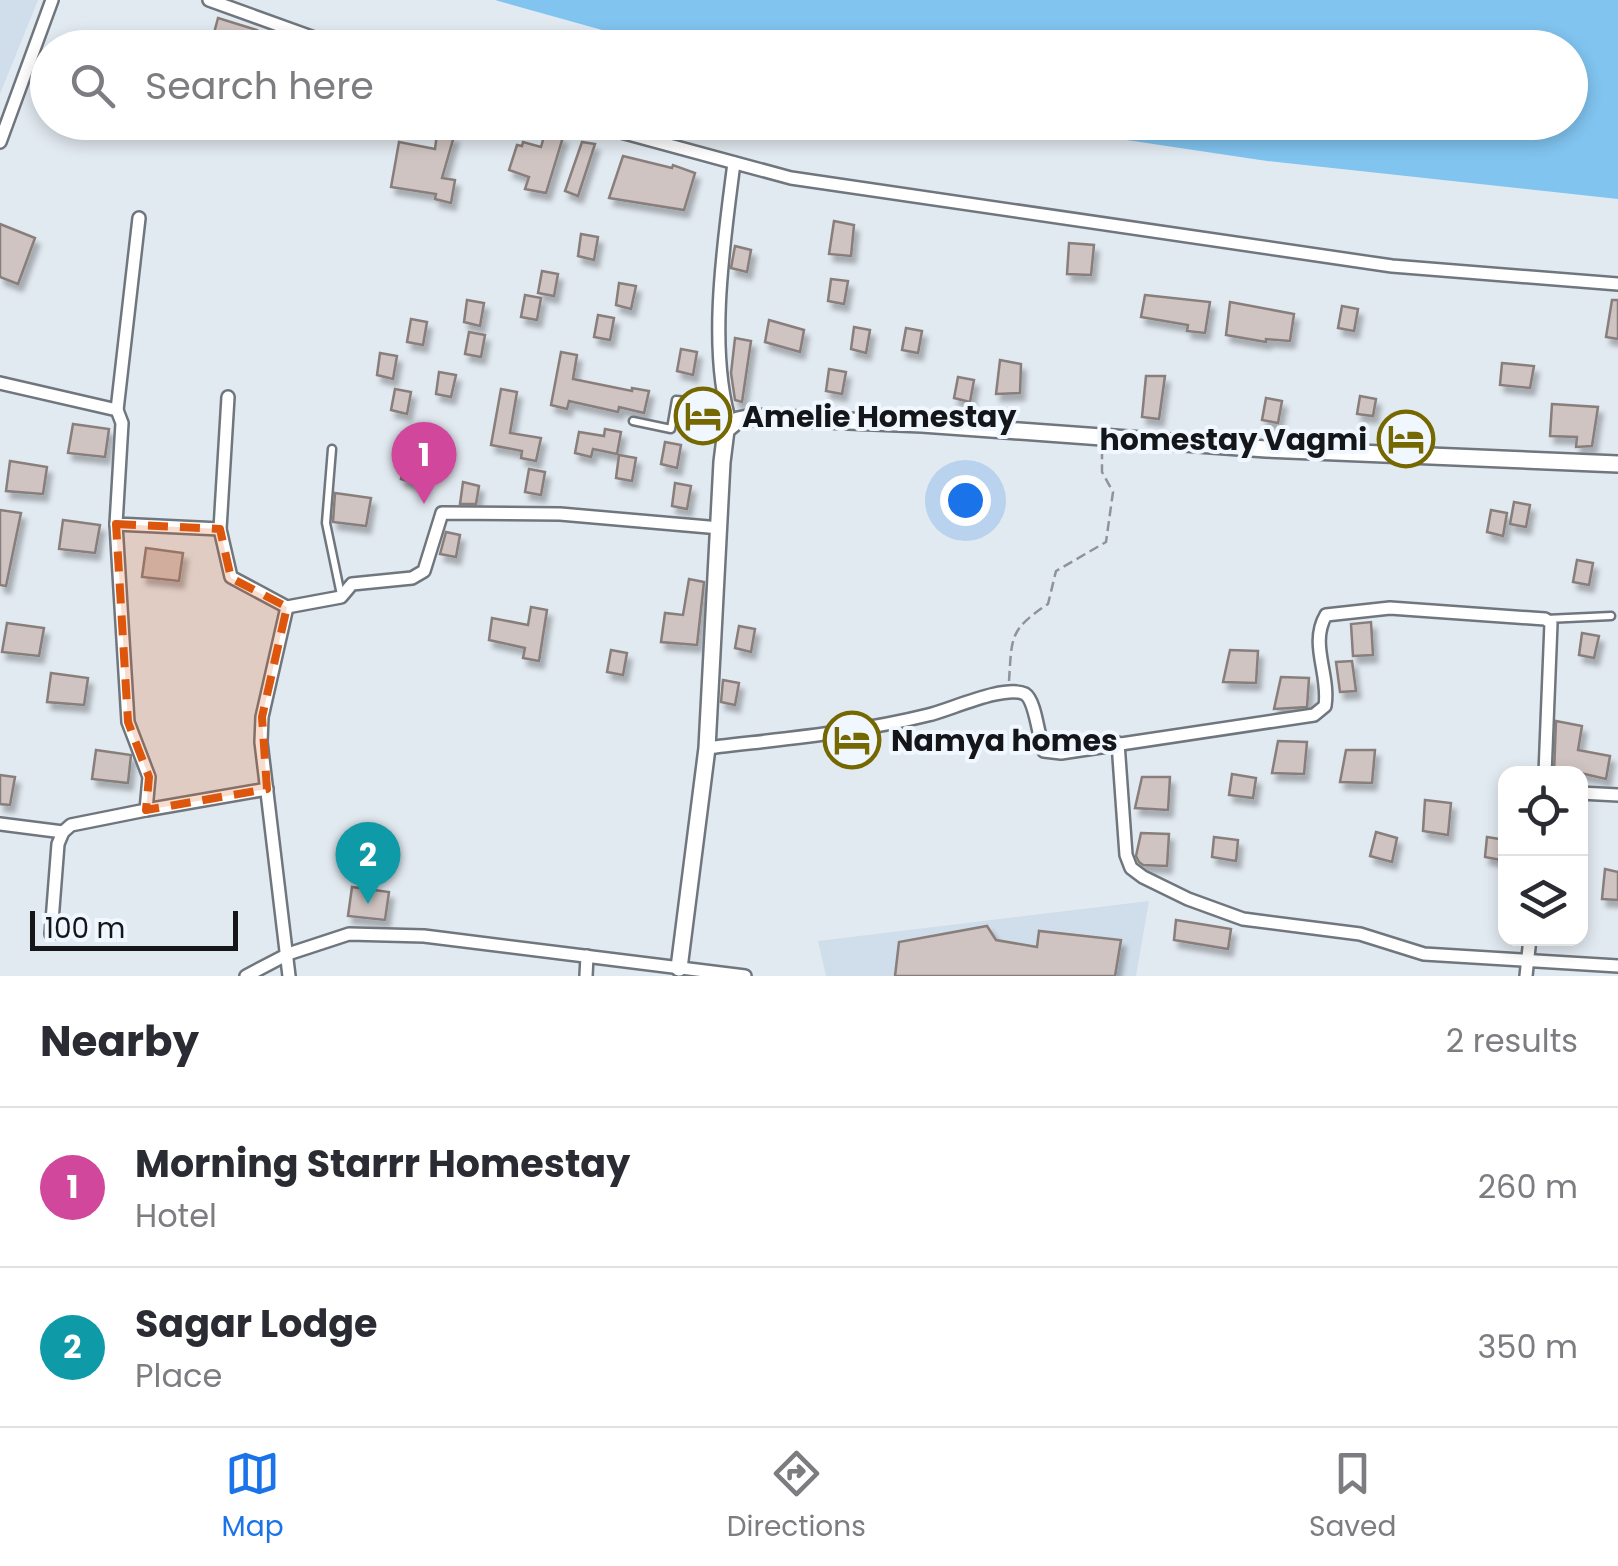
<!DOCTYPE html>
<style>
:root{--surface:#fff;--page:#f2f2f3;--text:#2b2b33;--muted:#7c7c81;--line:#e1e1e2;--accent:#1a73e8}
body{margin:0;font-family:Poppins,sans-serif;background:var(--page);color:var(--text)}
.controls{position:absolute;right:30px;bottom:30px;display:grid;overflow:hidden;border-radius:20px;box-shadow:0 5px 15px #0003}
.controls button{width:90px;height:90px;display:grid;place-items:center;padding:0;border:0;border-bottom:2px solid var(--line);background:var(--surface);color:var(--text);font:50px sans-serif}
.scale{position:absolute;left:30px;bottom:25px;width:208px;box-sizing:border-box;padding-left:10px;border:5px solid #141619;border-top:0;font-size:28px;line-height:35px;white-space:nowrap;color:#141619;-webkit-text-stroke:8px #f0f7ff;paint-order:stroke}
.you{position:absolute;left:965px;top:500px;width:35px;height:35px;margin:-25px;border:8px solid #fff;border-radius:50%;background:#1a73e8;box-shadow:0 0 0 15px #1a73e833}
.badge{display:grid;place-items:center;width:65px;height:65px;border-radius:50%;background:var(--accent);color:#fff;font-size:32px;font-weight:700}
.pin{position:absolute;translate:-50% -82px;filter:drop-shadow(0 2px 5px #0008)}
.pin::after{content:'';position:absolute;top:52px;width:35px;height:30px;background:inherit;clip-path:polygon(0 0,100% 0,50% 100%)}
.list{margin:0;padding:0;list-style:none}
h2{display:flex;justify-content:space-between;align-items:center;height:130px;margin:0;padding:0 40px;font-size:42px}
h2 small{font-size:32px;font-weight:400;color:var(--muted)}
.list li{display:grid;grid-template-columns:65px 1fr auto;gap:30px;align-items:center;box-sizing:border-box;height:160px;padding:0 40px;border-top:2px solid var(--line)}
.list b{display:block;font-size:38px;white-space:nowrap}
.list p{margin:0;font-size:32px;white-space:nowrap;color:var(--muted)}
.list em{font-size:32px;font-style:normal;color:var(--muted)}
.icon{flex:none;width:55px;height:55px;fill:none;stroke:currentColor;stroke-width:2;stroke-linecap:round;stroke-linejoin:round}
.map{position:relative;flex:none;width:1618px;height:976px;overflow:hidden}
.search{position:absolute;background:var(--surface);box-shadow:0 5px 15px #0003;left:30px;right:30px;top:30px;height:110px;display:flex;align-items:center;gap:25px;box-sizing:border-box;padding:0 35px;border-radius:55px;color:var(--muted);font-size:38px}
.sheet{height:450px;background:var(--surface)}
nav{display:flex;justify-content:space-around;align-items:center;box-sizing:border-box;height:140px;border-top:2px solid var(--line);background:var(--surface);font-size:28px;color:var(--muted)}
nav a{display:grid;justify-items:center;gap:5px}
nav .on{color:var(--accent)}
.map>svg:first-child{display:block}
.built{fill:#d0ddea}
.water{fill:#81c4f0}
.building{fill:#cfc4c1;stroke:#887e7b;stroke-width:2.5;filter:url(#shadow)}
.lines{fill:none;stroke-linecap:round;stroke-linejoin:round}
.service-casing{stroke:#70767d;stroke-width:11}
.minor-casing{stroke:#70767d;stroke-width:16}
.tertiary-casing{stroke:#70767d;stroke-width:20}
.path{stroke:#8e9499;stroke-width:2.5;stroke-dasharray:10 5;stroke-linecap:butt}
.service{stroke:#fff;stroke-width:6}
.minor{stroke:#fff;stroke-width:11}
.tertiary{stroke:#fff;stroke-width:15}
.marked{fill:#dd560d;fill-opacity:0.2;stroke:#dd560d;stroke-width:8;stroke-dasharray:20 12;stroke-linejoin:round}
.labels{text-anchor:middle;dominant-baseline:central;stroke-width:8;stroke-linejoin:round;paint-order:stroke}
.poi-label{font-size:30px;font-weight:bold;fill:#141619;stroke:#f0f7ff;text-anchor:start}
</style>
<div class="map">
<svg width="1618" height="976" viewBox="0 0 1618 976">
<defs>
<filter id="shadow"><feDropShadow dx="4.5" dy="7" stdDeviation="2.5" flood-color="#0004"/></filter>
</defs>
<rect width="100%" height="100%" fill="#e2eaf1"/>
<!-- built -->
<g class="built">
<polygon points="0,0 38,0 0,94"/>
<polygon points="1149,901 1136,976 826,976 818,941"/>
</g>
<!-- water -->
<polygon class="water" points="495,0 1618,0 1618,199 1267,161 1012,123 1570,122 1570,48 663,47"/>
<!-- building -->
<g class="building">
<polygon points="218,18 257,30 252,48 210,48"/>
<polygon points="545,133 563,137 546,193 525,189 529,177 509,170 517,145 522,146 523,142 541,147"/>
<polygon points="437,134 454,136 442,178 455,180 451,203 435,199 436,194 391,187 399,142 435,149"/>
<polygon points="582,142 595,144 578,196 565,191"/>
<polygon points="623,156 672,168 673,165 695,173 684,210 609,198"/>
<polygon points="834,221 854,225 851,256 829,254"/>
<polygon points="0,224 35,238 18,284 0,277"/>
<polygon points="581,234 598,237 594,260 578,256"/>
<polygon points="1069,243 1094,245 1091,275 1067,274"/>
<polygon points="735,246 751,250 747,272 731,268"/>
<polygon points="542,271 558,274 554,296 538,293"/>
<polygon points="831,279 848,281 844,304 828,301"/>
<polygon points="619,283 636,286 631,309 616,305"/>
<polygon points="525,295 541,298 537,320 521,317"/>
<polygon points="1145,295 1210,302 1205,333 1187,331 1188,325 1141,317"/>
<polygon points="467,300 484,303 480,326 464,322"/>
<polygon points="1612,300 1618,300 1618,339 1606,337"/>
<polygon points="1230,302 1294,314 1290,341 1266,339 1266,342 1226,335"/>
<polygon points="1342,306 1358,309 1354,331 1338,328"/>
<polygon points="598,315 614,318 610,340 594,337"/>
<polygon points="411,319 427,322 423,345 407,342"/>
<polygon points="769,320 804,330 800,352 765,342"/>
<polygon points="854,327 870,330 866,353 851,349"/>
<polygon points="906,328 922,331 918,353 902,350"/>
<polygon points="469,332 485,335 481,357 465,354"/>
<polygon points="735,338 751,341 742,402 735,400 731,373"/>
<polygon points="681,349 697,352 693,375 677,371"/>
<polygon points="561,352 577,355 573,379 632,391 632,388 649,391 644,413 619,407 618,412 569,401 567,409 551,405"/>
<polygon points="380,353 397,356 393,379 377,375"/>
<polygon points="1000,360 1021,364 1020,393 996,394"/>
<polygon points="1502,363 1534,366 1530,388 1500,385"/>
<polygon points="829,369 846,372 842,394 826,391"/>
<polygon points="439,372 456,375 451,397 436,394"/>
<polygon points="1146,376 1165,376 1159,419 1142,417"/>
<polygon points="958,377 974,380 970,402 954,398"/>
<polygon points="395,389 411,392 407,414 391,410"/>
<polygon points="501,389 517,392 510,433 541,438 536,461 521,458 522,451 491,445"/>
<polygon points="1360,396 1376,399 1373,416 1357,414"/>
<polygon points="1266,398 1282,401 1278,423 1262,420"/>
<polygon points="1552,404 1598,407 1592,446 1576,447 1577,437 1550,436"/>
<polygon points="73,424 109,429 105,457 68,453"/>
<polygon points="605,429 621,432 617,454 593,449 591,457 575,453 579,432 604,436"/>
<polygon points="665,442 681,445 677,468 661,464"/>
<polygon points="619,455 636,458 632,481 616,478"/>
<polygon points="404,458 420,460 416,483 401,479"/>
<polygon points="10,461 47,467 43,494 6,491"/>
<polygon points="529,469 545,472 541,495 525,492"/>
<polygon points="463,482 479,486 476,504 460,504"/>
<polygon points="675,483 691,486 687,509 672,506"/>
<polygon points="335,493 371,498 366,526 333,522"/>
<polygon points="1514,502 1530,505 1526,527 1510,524"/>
<polygon points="0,510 21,513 6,586 0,585"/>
<polygon points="1491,510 1507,513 1503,536 1487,532"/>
<polygon points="63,520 100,525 95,553 59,549"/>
<polygon points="446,532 460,535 456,557 440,554"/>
<polygon points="146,548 183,553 179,581 142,577"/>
<polygon points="1577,560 1593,563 1589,585 1573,582"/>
<polygon points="689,579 704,582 697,645 661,642 665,613 683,615"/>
<polygon points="531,607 547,610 539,661 523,658 525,648 489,640 492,618 528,625"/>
<polygon points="1371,622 1373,655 1353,656 1351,624"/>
<polygon points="7,623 44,628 39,656 2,652"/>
<polygon points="739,626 755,629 751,652 735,648"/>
<polygon points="1582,633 1599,636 1594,658 1579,655"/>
<polygon points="611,650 627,653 623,675 607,672"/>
<polygon points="1230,650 1258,651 1256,683 1223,682"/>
<polygon points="1352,661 1356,691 1340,692 1336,662"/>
<polygon points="51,673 88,678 84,705 47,702"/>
<polygon points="1281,677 1309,678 1307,707 1274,709"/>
<polygon points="723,680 739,683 735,705 721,702"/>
<polygon points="1556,721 1582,726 1578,750 1610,756 1606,779 1572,771 1554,774"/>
<polygon points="1278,741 1307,742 1304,774 1272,773"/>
<polygon points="96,750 131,755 128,783 92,779"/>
<polygon points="1346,750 1375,750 1372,783 1340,782"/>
<polygon points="1232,774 1256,778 1253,798 1229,795"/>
<polygon points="0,775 15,777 10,805 0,804"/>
<polygon points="1142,777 1170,777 1168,810 1135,808"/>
<polygon points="1425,800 1451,803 1448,835 1423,831"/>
<polygon points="1376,832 1397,838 1392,862 1370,856"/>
<polygon points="1141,833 1169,834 1167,866 1143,865 1139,862 1136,856"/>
<polygon points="1214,837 1238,840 1236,861 1212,857"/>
<polygon points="1487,837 1506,840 1506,861 1485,857"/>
<polygon points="1605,869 1618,872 1618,900 1602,899"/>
<polygon points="352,887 389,892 385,920 348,916"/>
<polygon points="1176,920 1231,929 1228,949 1174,940"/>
<polygon points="987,926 996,940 1037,947 1039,931 1121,940 1115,976 895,976 899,942"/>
</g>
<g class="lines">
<!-- service casing -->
<g class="service-casing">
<g id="service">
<polyline points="633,421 671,429 676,400 724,404"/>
<polyline points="332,449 326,523 341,595"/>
<polyline points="1546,619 1611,616"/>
</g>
</g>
<!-- minor casing -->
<g class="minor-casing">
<g id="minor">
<polyline points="209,0 342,48"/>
<polyline points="584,122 791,178 1392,266 1618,284"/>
<polyline points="0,142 52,0"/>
<polyline points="0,383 117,410 122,423 116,524 220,529"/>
<polyline points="228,397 220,529 231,577 287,607 341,597 352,584 412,578 424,571 442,513 560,514 720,528"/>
<polyline points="117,410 139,218"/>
<path d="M731,425C707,351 724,241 734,163"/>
<polyline points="287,607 262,717 261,742 289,976"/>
<polyline points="1118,743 1126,855 1131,868 1143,877 1188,899 1243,919 1360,934 1424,954 1618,966"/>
<path d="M707,748C781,739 856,733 928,715C950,710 1005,684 1025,694C1036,701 1038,737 1044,751L1061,753L1314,715L1325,706C1330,674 1309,644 1326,615L1390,608L1545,619L1551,623L1545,774"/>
<polyline points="1580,793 1618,795"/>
<polyline points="146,810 267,789"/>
<polyline points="0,824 63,832"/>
<polyline points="51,934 58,844 63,832 71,825 146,810 149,777 128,722 116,524"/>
<polyline points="246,976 288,954 349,934 424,936 745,976"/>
<polyline points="586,976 587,956"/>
<polyline points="1526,976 1530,938"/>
</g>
</g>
<!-- tertiary casing -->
<g class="tertiary-casing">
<polyline id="tertiary" points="679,968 707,748 722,462 726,430 738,420 752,417 922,424 1266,449 1618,464"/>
</g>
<!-- path -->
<path class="path" d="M1009,681C1012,637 1009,630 1048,604L1056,571L1106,542L1113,492L1102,472V454"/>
<!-- service -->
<use href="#service" class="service"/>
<!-- minor -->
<use href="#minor" class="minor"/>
<!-- tertiary -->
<use href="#tertiary" class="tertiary"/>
</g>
<!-- marked area -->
<path class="marked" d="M116,524L220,529L231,578L287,607L262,717L267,789L146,810L149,777L128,722Z"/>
<!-- icons -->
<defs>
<g id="hotel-ring" transform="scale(2.875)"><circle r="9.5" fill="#f0f7ff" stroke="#756800" stroke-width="1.5"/><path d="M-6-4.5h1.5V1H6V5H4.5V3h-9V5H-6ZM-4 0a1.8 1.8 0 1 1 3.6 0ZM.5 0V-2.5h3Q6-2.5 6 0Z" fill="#756800"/></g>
</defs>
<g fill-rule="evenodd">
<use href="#hotel-ring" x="703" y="416"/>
<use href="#hotel-ring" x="1406" y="439"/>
<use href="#hotel-ring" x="852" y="740"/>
</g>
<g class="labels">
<!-- poi labels -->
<g class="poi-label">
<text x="742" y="416">Amelie Homestay</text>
<text x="1367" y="439" text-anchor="end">homestay Vagmi</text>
<text x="891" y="740">Namya homes</text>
</g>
</g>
</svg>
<div class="controls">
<button><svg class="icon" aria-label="locate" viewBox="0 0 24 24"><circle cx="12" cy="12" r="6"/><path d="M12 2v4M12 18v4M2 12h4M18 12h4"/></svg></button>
<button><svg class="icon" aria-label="layers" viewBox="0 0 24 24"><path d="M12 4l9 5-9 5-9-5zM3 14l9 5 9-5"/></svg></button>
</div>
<div class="scale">100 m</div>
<div class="you"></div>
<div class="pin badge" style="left:424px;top:504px;background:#d1479c">1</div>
<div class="pin badge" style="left:368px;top:904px;background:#0f9aa8">2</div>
<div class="search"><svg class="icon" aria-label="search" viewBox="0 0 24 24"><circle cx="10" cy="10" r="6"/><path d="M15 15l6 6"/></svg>Search here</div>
</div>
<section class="sheet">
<h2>Nearby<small>2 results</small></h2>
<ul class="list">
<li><span class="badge" style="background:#d1479c">1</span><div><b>Morning Starrr Homestay</b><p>Hotel</p></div><em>260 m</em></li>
<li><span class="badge" style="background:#0f9aa8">2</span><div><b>Sagar Lodge</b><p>Place</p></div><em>350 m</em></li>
</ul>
</section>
<nav>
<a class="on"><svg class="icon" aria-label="map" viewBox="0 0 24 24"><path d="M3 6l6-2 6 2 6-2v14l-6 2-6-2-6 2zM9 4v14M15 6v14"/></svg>Map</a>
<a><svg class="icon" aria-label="directions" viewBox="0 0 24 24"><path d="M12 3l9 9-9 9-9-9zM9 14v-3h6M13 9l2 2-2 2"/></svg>Directions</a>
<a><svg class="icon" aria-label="saved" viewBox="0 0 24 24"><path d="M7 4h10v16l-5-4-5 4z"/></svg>Saved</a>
</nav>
